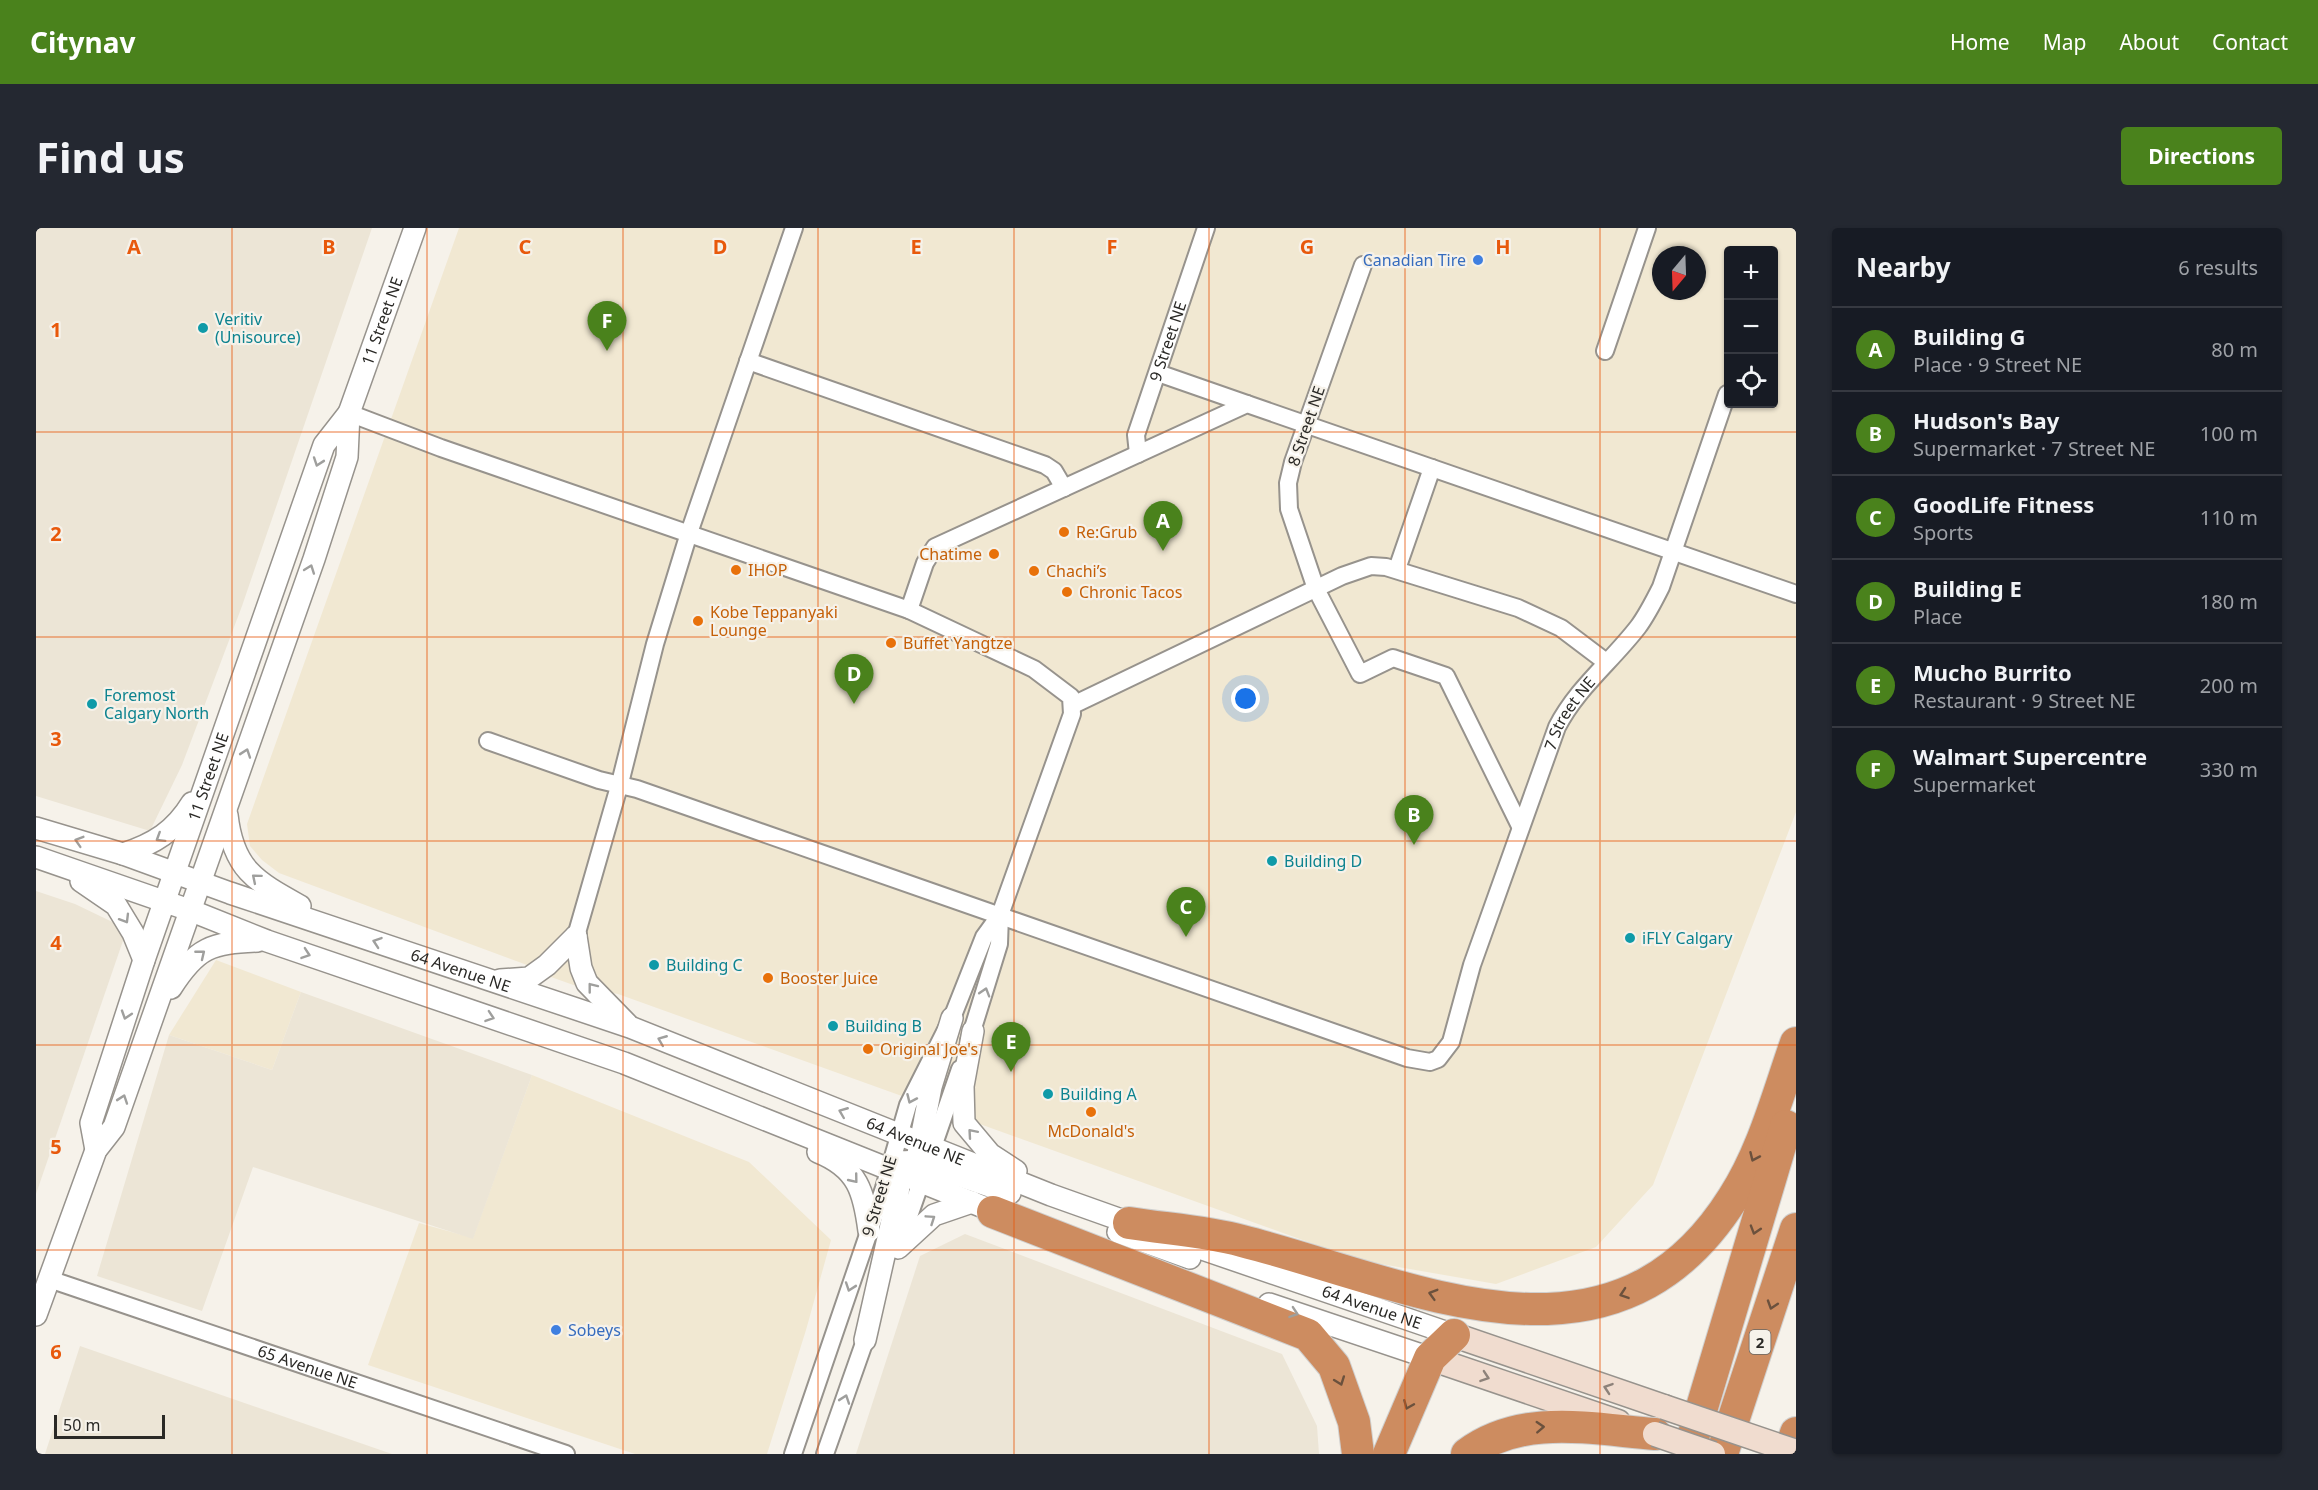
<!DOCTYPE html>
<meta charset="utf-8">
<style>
:root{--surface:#171b24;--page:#242831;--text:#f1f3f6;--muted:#9ea1a6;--line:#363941;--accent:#4a821c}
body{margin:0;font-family:"Noto Sans",sans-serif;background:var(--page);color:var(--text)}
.controls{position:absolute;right:18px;top:18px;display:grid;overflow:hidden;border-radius:6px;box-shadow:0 2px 4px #0004}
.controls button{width:54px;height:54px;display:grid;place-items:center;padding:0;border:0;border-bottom:2px solid var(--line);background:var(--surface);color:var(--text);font:30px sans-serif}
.compass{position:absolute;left:1616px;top:18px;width:54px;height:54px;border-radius:50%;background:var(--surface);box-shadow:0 2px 4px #0004;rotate:199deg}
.scale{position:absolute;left:18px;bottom:15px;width:111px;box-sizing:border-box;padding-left:6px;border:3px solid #2a2926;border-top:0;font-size:16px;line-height:21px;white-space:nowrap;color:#2a2926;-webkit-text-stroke:4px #f6f2ea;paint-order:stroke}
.you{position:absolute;left:1210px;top:471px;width:21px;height:21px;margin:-15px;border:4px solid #fff;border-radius:50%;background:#1a73e8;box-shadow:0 0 0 9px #1a73e833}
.badge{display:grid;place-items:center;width:39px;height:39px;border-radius:50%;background:var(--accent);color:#fff;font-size:20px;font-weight:700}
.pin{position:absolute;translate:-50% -50px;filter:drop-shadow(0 2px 3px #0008)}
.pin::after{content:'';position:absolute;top:32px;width:21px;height:18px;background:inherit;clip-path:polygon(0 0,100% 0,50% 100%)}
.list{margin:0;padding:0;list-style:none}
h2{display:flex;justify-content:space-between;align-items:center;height:78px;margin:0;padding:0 24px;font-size:26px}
h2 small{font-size:20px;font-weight:400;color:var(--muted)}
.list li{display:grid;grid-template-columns:39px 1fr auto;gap:18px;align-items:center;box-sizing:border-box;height:84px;padding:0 24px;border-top:2px solid var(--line)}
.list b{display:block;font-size:22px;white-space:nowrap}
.list p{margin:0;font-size:20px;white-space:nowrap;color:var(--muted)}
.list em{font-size:20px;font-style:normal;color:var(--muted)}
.icon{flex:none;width:33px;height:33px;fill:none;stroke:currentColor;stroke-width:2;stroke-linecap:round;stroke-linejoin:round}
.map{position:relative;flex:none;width:1760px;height:1226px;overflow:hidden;border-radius:6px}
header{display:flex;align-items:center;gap:36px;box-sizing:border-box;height:84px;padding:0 30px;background:var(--accent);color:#fff}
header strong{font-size:28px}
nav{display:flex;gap:33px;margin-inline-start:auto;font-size:21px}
.intro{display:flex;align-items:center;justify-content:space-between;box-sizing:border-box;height:144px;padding:0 36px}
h1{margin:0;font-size:42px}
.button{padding:15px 27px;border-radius:6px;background:var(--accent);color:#fff;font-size:21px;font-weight:700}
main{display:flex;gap:36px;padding:0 36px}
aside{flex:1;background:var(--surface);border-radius:6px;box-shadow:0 2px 4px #0004}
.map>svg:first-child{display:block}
.commercial{fill:#f1e8d2;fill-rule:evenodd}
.built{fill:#ece5d6}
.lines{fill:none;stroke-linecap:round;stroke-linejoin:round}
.minor-casing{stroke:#97938d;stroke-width:20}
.tertiary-casing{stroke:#97938d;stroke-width:24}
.secondary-casing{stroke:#97938d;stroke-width:27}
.motorway-casing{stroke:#d0d0cf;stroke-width:34}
.minor{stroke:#fff;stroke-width:16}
.tertiary{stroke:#fff;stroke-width:21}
.secondary{stroke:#f0dccf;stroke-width:24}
.motorway{stroke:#cd8c60;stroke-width:32}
.secondary-bridge-casing{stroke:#97938d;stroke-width:27;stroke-linecap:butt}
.secondary-bridge{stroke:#f0dccf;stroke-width:24}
.oneway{stroke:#9f9f9d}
.oneway2{stroke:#6b513d}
.oneway3{stroke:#8d827a}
.grid{fill:none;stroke:#e8590c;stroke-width:1.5;stroke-opacity:0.55}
.shop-dot{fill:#3f7fe0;stroke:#f6f2ea;stroke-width:2}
.culture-dot{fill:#0f9aa8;stroke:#f6f2ea;stroke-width:2}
.food-dot{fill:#e8710a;stroke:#f6f2ea;stroke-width:2}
.labels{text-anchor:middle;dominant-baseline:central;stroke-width:4.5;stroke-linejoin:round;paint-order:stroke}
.shield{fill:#f6f2ea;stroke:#676561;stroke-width:1.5}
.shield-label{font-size:15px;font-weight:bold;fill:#2a2926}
.shop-label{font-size:16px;fill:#366cbe;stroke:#f6f2ea;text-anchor:end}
.culture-label{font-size:16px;fill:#0d838f;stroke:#f6f2ea;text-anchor:start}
.street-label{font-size:16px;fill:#2a2926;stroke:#f6f2ea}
.food-label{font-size:16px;fill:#c56008;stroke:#f6f2ea;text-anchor:start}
.grid-label{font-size:20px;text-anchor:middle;font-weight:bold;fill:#e8590c;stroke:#f6f2ea;stroke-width:4.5;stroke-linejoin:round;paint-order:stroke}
</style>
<header>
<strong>Citynav</strong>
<nav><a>Home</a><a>Map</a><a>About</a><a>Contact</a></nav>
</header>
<div class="intro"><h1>Find us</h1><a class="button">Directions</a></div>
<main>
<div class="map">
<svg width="1760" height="1226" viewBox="0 0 1760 1226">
<rect width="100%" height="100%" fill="#f6f2ea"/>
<!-- commercial -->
<g class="commercial">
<path d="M423,0H1760V584L1617,957L1560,1019L1460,1056L1322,1032L582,766L543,759L515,749L491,737L243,645L226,632L214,618L211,596ZM1692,22H1738V176H1692ZM1625,27H1661V63H1625Z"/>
<polygon points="180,732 265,764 236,842 133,807"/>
<polygon points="496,847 713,934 795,1012 770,1102 731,1226 599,1226 332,1137 383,995 437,1010"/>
</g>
<!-- built -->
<g class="built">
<polygon points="0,0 336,0 206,378 146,537 114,603 0,568"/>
<polygon points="0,663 39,676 91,701 0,966"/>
<polygon points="265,764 496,847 437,1011 217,939 166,1083 61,1048 133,807 236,842"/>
<polygon points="929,1006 1246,1126 1281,1198 1283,1226 820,1226 884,1028"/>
<polygon points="44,1118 356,1226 9,1226"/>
</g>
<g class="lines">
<!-- minor casing -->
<g class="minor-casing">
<g id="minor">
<polyline points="1327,37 1257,234 1252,255 1253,281 1280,361 1324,446 1357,430 1410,448 1484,598"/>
<polyline points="1569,123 1611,0"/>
<polyline points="712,133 1009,237 1018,243 1028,260"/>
<polyline points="1122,145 1211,176"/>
<polyline points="313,185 405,220 873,382 998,441 1035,469 1036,486 964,687 948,709 916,790 872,877 848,960 757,1226"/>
<path id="s1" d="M1102,226L1100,207L1170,0"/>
<polyline points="1361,341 1396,240"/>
<polyline points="873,382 889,335 899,319 1211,176 1760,366"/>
<polyline points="1037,477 1306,348 1335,338 1350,339 1482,380 1525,400 1570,434"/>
<path id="s2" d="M452,513L563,552L601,561L1371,830L1394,834L1402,831L1415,814L1436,737L1521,499C1541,460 1575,434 1602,399C1611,387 1618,373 1625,359L1691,166"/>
<polyline points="540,708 584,555 619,416 653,305 758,0"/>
<polyline points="933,813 963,716 964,687"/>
<polyline points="862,1020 924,841"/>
<path id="s3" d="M13,1051L530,1226"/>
<polyline points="789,1226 833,1101"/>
</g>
</g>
<!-- tertiary casing -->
<g class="tertiary-casing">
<g id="tertiary">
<path d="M191,587C197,641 219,653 264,678"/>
<path id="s4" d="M0,600L87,626L194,665L594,799L1015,967L1105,999"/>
<path d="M87,626C118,616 139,603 156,575"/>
<polyline points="0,629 156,683 231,713 588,835 970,988"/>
<polyline points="45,653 80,677 97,705 108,732"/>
<polyline points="540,708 545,740 551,755 591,796"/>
<polyline points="464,752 493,750 511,737 540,708"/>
<path d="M135,760C161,719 175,715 222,713"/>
<polyline points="937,803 927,858 928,895 954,926 980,943"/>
<path id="s5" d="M60,922L55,895L108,732L288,217L313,185"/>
<path d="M782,924C822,940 828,964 833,1003"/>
<polyline points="882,926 895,859 916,790"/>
<polyline points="853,942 866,934 881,933 974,965"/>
<polyline points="1082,1004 1154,1030"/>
<path id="s6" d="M1140,1012L1418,1107"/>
<polyline points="862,1020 898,987 936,974"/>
<polyline points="1233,1076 1394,1130"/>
<path id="s7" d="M0,1087L60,922L78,899L278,331L311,229L313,185L379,0"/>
<polyline points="829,1112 862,966 866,934"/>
</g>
</g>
<!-- secondary casing -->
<g class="secondary-casing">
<g id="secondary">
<polyline points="1418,1107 1628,1179"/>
<polyline points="1394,1130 1582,1194"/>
</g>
</g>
<!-- motorway casing -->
<g class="motorway-casing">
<g id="motorway">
<polyline points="957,984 1272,1107 1298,1138 1318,1194 1322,1226"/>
<path d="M1093,995C1130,1001 1169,1003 1206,1013C1375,1056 1576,1162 1697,970C1727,924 1742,866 1760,815"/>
<polyline points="1353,1226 1394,1130 1418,1107"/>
<path d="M1431,1226C1486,1185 1555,1201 1619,1206"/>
<polyline points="1652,1226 1750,898"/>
<polyline points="1686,1226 1760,1001"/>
<polyline points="1753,1226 1760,1205"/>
</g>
</g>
<!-- minor -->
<use href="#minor" class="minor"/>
<!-- tertiary -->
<use href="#tertiary" class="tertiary"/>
<!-- secondary -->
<use href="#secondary" class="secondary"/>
<!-- motorway -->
<use href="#motorway" class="motorway"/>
<!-- secondary-bridge casing -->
<g class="secondary-bridge-casing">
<g id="secondary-bridge">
<polyline points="1628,1179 1760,1224"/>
<polyline points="1619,1206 1677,1226"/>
</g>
</g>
<!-- secondary-bridge -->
<use href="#secondary-bridge" class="secondary-bridge"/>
</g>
<!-- one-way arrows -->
<defs><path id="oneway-chevron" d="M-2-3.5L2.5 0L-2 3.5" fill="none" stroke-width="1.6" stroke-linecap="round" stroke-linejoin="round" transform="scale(1.5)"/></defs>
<g class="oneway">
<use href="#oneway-chevron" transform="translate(282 234) rotate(109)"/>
<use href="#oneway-chevron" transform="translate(274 341) rotate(-70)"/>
<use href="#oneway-chevron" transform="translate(210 525) rotate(-71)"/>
<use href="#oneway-chevron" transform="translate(124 610) rotate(148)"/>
<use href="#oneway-chevron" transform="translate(43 613) rotate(-163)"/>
<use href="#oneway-chevron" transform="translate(220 650) rotate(-140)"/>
<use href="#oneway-chevron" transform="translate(89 691) rotate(59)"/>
<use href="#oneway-chevron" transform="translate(341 714) rotate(-161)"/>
<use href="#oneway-chevron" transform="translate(165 726) rotate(-39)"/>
<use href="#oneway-chevron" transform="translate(270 726) rotate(19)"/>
<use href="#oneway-chevron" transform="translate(556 759) rotate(-128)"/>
<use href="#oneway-chevron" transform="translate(949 764) rotate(-73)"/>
<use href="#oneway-chevron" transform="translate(90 787) rotate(108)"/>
<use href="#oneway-chevron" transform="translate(454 789) rotate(19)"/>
<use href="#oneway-chevron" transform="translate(626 812) rotate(-158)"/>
<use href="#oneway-chevron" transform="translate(87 871) rotate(-71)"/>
<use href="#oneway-chevron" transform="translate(875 871) rotate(114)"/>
<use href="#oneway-chevron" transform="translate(807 884) rotate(-158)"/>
<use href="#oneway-chevron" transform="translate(936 905) rotate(-131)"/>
<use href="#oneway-chevron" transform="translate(818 951) rotate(51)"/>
<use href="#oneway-chevron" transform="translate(895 991) rotate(-34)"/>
<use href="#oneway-chevron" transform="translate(814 1059) rotate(109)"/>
<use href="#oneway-chevron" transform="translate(1258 1085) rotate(19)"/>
<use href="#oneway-chevron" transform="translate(809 1171) rotate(-71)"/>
</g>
<g class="oneway2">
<use href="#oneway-chevron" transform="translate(1718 929) rotate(114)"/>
<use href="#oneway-chevron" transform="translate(1719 1002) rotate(107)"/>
<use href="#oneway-chevron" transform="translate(1397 1066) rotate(-164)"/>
<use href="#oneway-chevron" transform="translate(1588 1066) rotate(161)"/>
<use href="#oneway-chevron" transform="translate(1736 1077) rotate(108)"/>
<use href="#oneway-chevron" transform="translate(1304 1153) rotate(70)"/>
<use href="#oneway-chevron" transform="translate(1372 1177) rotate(113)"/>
<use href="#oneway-chevron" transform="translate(1504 1199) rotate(-3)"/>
</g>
<g class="oneway3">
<use href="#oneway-chevron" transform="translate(1449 1149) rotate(19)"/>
<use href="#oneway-chevron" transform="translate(1572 1160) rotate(-161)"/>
</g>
<!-- grid -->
<path class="grid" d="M196,0V1226M391,0V1226M587,0V1226M782,0V1226M978,0V1226M1173,0V1226M1369,0V1226M1564,0V1226M0,204H1760M0,409H1760M0,613H1760M0,817H1760M0,1022H1760"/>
<!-- markers -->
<g class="shop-dot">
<circle cx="1442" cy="32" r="6"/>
<circle cx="520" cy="1102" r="6"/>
</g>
<g class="culture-dot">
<circle cx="167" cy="100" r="6"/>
<circle cx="56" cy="476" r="6"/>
<circle cx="1236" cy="633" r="6"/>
<circle cx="1594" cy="710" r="6"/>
<circle cx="618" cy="737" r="6"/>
<circle cx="797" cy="798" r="6"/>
<circle cx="1012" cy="866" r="6"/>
</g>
<g class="food-dot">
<circle cx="1028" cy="304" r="6"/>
<circle cx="958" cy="326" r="6"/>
<circle cx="700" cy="342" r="6"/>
<circle cx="998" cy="343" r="6"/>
<circle cx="1031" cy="364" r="6"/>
<circle cx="662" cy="393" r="6"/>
<circle cx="855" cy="415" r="6"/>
<circle cx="732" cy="750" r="6"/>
<circle cx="832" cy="821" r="6"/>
<circle cx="1055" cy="884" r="6"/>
</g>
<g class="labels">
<!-- shield labels -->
<rect class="shield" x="1713.5" y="1102" width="21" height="24" rx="4.5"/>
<g class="shield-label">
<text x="1724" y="1114">2</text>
</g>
<!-- shop labels -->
<g class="shop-label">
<text x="1430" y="32">Canadian Tire</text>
<text x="532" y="1102" text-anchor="start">Sobeys</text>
</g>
<!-- culture labels -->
<g class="culture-label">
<text x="179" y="91">Veritiv<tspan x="179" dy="18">(Unisource)</tspan></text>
<text x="68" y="467">Foremost<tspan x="68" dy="18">Calgary North</tspan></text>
<text x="1248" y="633">Building D</text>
<text x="1606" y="710">iFLY Calgary</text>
<text x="630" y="737">Building C</text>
<text x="809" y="798">Building B</text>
<text x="1024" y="866">Building A</text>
</g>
<!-- street labels -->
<g class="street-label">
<text stroke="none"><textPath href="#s7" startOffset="1056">11 Street NE</textPath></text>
<text stroke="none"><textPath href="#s1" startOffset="118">9 Street NE</textPath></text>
<text transform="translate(1270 198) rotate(-71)">8 Street NE</text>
<text stroke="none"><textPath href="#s2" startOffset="1376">7 Street NE</textPath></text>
<text stroke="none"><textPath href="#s5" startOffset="393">11 Street NE</textPath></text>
<text stroke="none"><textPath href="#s4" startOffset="448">64 Avenue NE</textPath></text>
<text stroke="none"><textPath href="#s4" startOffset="934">64 Avenue NE</textPath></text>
<text transform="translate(843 968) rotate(-73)">9 Street NE</text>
<text stroke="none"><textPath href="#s6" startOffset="207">64 Avenue NE</textPath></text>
<text stroke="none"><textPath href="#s3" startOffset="273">65 Avenue NE</textPath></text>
</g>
<!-- food labels -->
<g class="food-label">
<text x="1040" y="304">Re:Grub</text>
<text x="946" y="326" text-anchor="end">Chatime</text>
<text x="712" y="342">IHOP</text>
<text x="1010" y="343">Chachi’s</text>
<text x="1043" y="364">Chronic Tacos</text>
<text x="674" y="384">Kobe Teppanyaki<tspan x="674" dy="18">Lounge</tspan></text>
<text x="867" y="415">Buffet Yangtze</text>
<text x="744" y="750">Booster Juice</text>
<text x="844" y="821">Original Joe's</text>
<text x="1055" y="903" text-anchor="middle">McDonald's</text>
</g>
</g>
<g class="grid-label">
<text x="98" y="26">A</text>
<text x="293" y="26">B</text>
<text x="489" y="26">C</text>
<text x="684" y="26">D</text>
<text x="880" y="26">E</text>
<text x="1076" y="26">F</text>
<text x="1271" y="26">G</text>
<text x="1467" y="26">H</text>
<text x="20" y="109">1</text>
<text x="20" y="313">2</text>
<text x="20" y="518">3</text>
<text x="20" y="722">4</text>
<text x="20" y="926">5</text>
<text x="20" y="1131">6</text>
</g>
</svg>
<div class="controls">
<button>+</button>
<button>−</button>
<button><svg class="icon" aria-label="locate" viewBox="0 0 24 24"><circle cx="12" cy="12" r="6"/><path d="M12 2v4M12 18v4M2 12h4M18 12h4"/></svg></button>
</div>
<svg class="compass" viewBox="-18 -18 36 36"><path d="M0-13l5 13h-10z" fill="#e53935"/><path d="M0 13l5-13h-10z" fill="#9ea1a6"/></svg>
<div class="scale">50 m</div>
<div class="you"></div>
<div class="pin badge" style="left:1127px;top:323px">A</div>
<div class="pin badge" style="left:1378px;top:617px">B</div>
<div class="pin badge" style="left:1150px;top:709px">C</div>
<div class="pin badge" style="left:818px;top:476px">D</div>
<div class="pin badge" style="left:975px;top:844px">E</div>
<div class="pin badge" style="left:571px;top:123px">F</div>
</div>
<aside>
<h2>Nearby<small>6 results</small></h2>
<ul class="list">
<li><span class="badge">A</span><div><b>Building G</b><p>Place · 9 Street NE</p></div><em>80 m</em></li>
<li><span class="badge">B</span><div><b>Hudson's Bay</b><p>Supermarket · 7 Street NE</p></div><em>100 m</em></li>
<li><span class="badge">C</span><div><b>GoodLife Fitness</b><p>Sports</p></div><em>110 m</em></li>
<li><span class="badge">D</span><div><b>Building E</b><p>Place</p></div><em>180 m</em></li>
<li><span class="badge">E</span><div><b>Mucho Burrito</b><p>Restaurant · 9 Street NE</p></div><em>200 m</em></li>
<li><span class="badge">F</span><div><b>Walmart Supercentre</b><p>Supermarket</p></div><em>330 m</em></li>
</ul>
</aside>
</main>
